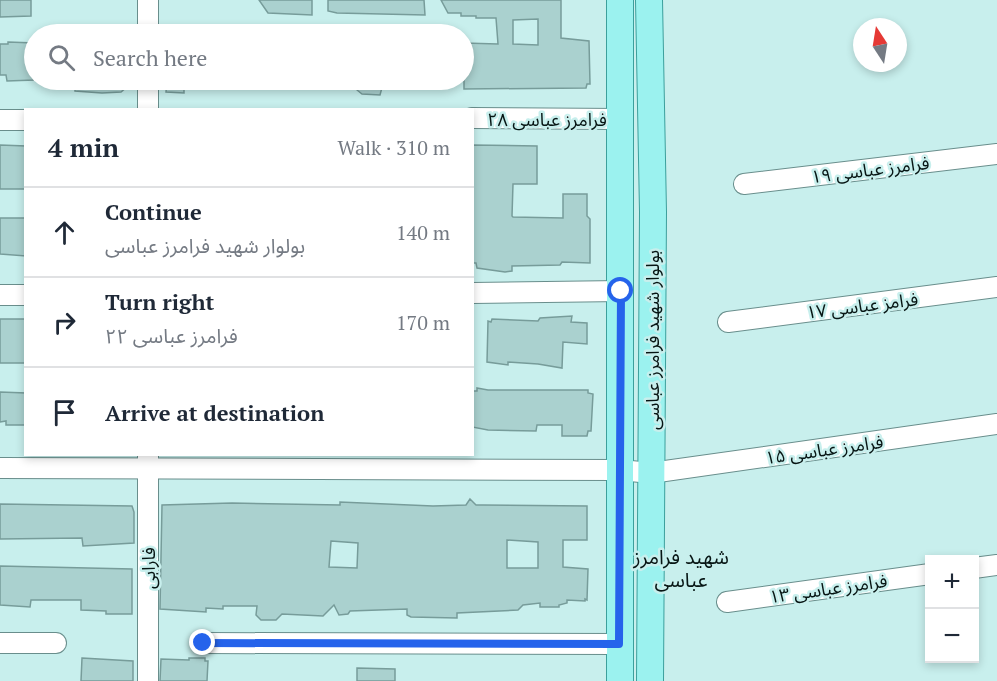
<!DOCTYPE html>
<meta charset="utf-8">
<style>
:root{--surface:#fff;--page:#f6f6f7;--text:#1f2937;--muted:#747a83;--line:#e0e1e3}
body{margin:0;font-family:"PT Serif","Noto Sans Arabic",serif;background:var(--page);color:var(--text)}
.controls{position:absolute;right:18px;bottom:18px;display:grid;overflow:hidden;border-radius:0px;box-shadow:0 3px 9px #0003}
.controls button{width:54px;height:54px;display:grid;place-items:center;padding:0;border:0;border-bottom:2px solid var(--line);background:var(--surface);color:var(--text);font:30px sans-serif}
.compass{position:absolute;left:853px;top:18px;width:54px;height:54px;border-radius:50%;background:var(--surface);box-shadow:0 3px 9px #0003;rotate:348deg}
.stop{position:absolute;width:18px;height:18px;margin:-14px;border:4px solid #2563eb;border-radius:50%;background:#fff}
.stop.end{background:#2563eb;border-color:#fff;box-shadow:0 2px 6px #0008}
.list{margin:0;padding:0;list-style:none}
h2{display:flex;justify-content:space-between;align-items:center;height:78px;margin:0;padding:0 24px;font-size:26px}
h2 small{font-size:20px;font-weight:400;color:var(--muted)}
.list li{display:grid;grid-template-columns:39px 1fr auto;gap:18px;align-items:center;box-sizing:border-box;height:90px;padding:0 24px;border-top:2px solid var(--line)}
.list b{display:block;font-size:22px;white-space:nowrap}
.list p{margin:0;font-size:20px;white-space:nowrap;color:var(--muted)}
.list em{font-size:20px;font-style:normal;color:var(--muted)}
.icon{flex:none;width:33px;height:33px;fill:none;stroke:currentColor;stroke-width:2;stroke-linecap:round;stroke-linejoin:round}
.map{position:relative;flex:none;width:997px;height:681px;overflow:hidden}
.search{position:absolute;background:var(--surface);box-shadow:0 3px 9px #0003;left:24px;top:24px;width:450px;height:66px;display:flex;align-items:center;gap:15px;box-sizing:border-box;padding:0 21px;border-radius:33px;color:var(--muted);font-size:22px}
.panel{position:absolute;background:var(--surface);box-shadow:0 3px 9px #0003;left:24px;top:108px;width:450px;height:348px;border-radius:0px}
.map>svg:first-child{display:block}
.building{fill:#aad1cf;stroke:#779c9a;stroke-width:1.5;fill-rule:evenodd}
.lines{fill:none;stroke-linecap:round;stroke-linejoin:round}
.minor-casing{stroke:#698e8c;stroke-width:22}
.major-casing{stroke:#3c9f9c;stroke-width:28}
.minor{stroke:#fff;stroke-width:20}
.major{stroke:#9bf2ef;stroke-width:26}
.route{stroke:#2563eb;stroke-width:8}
.labels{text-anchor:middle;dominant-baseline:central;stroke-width:5;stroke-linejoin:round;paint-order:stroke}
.street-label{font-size:18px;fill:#071514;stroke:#c8efed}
.neighbourhood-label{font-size:20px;fill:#071514;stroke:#c8efed}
</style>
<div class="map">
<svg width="997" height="681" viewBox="0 0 997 681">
<rect width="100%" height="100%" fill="#c8efed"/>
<!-- building -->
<g class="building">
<polygon points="0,0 31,0 31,16 0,17"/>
<polygon points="259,0 312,0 312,15 268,13"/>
<polygon points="328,0 424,0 425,15 337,13 328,11"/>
<path d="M441,0H561V38L589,41L590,84H587L586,88L464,89V43L498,44L496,18H476V16H461V13H448ZM538,19V45L513,44V20Z"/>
<polygon points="8,42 34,43 34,80 7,81 6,75 0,75 0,44 8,44"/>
<polygon points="75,80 135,80 121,92 102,93 75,91"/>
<polygon points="167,80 184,80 184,93 166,92"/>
<polygon points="357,80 384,80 380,95 362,94 357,90"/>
<polygon points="0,145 26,146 26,189 0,189"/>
<polygon points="472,145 537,146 537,184 513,184 512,216 513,217 563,218 563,194 587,194 587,216 590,219 590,263 562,262 560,265 512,266 512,271 505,272 477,268 476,263 472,263"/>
<polygon points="0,218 26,218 26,256 0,254"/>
<polygon points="572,316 571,322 587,323 587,344 563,342 562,368 538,364 508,362 508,365 487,362 488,321 491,322 492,319 538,321 540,318"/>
<rect x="0" y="319" width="26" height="44"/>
<polygon points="477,388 488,390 588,390 588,393 593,394 591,431 588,431 587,436 562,436 562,425 537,425 536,431 488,430 472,427 472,391 477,391"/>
<polygon points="0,392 26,393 26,425 6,425 6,421 0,422"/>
<path d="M470,499L476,505H483L587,506V540H563V567L588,569L587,600L585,599V601L567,600V603L559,605V607H540V603L523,605L518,610L457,613V618L411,617L407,615V609L350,611L348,614L339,615L334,605L323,616L282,614L276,620H261L256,615L257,606H223V609L206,608V612L160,609L162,505L232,503L340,505V502L433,506L466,505ZM507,540L538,542V568H507ZM331,541L358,543L357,568L329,567Z"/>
<polygon points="0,504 132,506 134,512 134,543 83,546 82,538 0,539"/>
<polygon points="0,566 132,569 132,614 106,614 106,611 81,610 81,600 31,600 30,607 0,605"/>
<polygon points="82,658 133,661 133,681 81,681"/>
<polygon points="189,658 205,658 205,661 208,661 207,681 160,681 161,659 189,660"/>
<polygon points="357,668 395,669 395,681 357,681"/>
</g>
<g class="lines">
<!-- minor casing -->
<g class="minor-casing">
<g id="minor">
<polyline points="148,34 148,0"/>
<polyline points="148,110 148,80"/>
<polyline points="472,118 621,119"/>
<polyline points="0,120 26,120"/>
<polyline points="744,184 997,154"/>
<polyline points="472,293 621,291"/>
<polyline points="0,295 26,295"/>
<polyline points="728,322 997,287"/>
<polyline points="0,468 620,470 651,473 997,424"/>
<polyline points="974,568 997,565"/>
<polyline points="727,602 930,574"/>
<polyline points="0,643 56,643"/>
<polyline points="203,643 619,644"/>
<polyline points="148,681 148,454"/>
</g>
</g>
<!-- major casing -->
<g class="major-casing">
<g id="major">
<polyline points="649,0 653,212 650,681"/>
<polyline points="620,681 620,0"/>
</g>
</g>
<!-- minor -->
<use href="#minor" class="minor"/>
<!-- major -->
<use href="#major" class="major"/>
</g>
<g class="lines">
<!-- route -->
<polyline class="route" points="203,643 619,644 621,291"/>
</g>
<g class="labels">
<!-- street labels -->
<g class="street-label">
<text x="547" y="119">فرامرز عباسی ۲۸</text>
<text transform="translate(870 169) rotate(-7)">فرامرز عباسی ۱۹</text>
<text transform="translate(862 305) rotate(-7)">فرامز عباسی ۱۷</text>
<text transform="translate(652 340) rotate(-90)">بولوار شهید فرامرز عباسی</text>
<text transform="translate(824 449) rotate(-8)">فرامرز عباسی ۱۵</text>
<text transform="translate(148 568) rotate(-90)">فارابی</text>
<text transform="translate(828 588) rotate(-8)">فرامرز عباسی ۱۳</text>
</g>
<!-- neighbourhood labels -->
<g class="neighbourhood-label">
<text x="681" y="556">شهید فرامرز<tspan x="681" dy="23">عباسی</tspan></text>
</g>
</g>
</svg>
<div class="controls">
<button>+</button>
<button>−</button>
</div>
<svg class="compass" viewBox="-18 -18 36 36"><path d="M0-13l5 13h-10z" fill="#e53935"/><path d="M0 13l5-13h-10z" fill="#747a83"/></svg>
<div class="stop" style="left:621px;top:291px"></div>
<div class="stop end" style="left:203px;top:643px"></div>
<div class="search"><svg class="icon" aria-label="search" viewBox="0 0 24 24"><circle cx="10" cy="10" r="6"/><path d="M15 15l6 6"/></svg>Search here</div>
<section class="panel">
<h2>4 min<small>Walk · 310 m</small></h2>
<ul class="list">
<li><svg class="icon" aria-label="ahead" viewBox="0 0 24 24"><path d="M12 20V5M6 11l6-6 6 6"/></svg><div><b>Continue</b><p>بولوار شهید فرامرز عباسی</p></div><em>140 m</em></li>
<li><svg class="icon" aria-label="right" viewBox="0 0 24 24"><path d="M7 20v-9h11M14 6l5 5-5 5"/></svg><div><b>Turn right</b><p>فرامرز عباسی ۲۲</p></div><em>170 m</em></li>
<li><svg class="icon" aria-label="arrive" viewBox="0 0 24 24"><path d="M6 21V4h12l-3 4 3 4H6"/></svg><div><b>Arrive at destination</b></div></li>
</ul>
</section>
</div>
